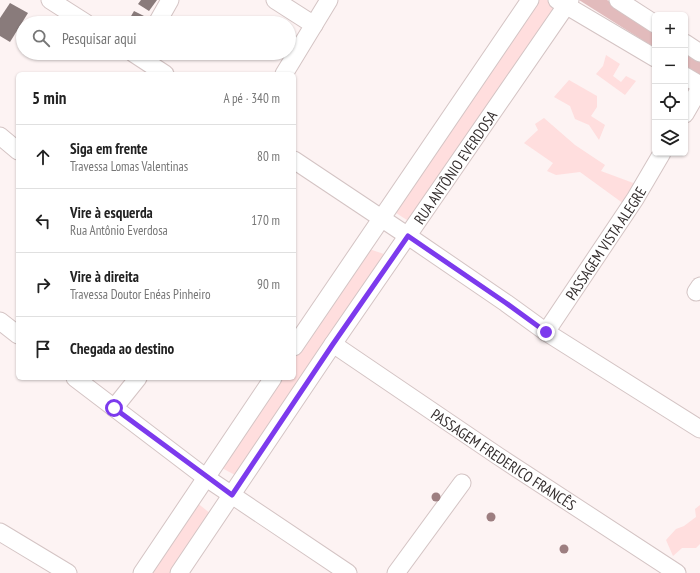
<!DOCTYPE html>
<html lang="pt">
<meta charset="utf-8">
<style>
:root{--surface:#fff;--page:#f6f6f6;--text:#222;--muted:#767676;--line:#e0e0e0}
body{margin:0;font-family:"PT Sans Narrow",sans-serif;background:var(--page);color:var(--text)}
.controls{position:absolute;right:12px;top:12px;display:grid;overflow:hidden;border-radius:6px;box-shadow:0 1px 3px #0004}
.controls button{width:36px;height:36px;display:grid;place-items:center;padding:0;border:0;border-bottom:1px solid var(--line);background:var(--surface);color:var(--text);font:20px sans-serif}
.stop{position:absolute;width:12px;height:12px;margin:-9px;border:3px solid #7c3aed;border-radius:50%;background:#fff}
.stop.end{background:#7c3aed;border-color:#fff;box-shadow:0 1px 4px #0008}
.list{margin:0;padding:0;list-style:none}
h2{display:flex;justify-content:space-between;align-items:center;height:52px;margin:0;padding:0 16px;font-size:17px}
h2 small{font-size:13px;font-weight:400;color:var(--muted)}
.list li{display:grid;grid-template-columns:26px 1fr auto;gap:12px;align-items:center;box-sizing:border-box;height:64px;padding:0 16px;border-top:1px solid var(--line)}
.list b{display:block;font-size:15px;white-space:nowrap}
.list p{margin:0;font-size:13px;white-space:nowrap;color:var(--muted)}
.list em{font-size:13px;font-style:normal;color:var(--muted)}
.icon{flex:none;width:22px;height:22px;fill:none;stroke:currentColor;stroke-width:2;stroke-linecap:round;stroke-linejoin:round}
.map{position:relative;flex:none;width:700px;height:573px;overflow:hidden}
.search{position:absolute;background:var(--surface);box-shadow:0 1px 3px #0004;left:16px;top:16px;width:280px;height:44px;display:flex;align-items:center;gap:10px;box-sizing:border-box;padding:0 14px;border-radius:22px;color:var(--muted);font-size:15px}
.panel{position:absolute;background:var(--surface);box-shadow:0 1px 3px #0004;left:16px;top:72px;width:280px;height:308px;border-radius:6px}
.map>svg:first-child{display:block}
.green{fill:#ffdede}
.water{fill:#e2bbbc}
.building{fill:#897b7b}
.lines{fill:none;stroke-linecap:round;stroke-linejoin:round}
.minor-casing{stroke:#d4c4c4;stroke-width:19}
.minor{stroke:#fff;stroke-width:17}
.tree{fill:#9d7e80}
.route{stroke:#7c3aed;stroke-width:5}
.labels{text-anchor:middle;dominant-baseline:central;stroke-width:3;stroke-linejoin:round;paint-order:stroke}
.street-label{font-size:15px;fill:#342e2e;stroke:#fff}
</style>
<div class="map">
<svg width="700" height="573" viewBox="0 0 700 573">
<rect width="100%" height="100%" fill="#fdf3f3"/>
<!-- green -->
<g class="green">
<polygon points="535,0 547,0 557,6 410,222 393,211"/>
<polygon points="606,55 620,64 613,76 621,82 626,76 636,81 625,95 596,74 603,66"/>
<polygon points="569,80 597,96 597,107 591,116 605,125 599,140 589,125 575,119 570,106 554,97"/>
<polygon points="544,118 575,145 605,165 601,171 636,184 624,204 580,172 556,175 547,171 553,163 524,143 538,130 535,124"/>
<polygon points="369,249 384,254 235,475 220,467 281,378 294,378 294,359"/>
<polygon points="196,502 211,514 170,573 148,573"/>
<polygon points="700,505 700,544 696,548 682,548 673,556 666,540 676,529 684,526 696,517 695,509"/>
</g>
<!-- water -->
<g class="water">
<polygon points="579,0 607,0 655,30 655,48"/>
<polygon points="685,49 700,58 700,77 685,67"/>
</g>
<!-- building -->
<g class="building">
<polygon points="141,0 157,0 149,11 138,4"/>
<polygon points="10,3 28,13 10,42 0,36 0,18"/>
<polygon points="134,11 144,16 140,23 127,23"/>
</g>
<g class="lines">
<!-- minor casing -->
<g class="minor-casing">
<g id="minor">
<polyline points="50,0 86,23"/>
<polyline points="275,0 314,25"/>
<polyline points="557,0 655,58"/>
<polyline points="618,0 655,24"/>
<polyline points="157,23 170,0"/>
<polyline points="685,43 700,53"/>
<polyline points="133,53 165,74"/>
<polyline points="284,74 329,0"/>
<polyline points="685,76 700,85"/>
<polyline points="685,114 700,88"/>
<polyline points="0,136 18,151"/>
<polyline points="294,160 408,236 506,303 546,332 700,429"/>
<polyline points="696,292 700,286"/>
<polyline points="0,321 18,335"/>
<path id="s1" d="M546,332L635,199L662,153"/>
<path id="s2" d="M333,344L498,456L677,573"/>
<polyline points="294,347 530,0"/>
<polyline points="75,378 205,477 348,573"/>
<polyline points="114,408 138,378"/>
<polyline points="0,532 68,573"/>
<polyline points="142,573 273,378"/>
<path id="s3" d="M179,573L333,344L570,0"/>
<polyline points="396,573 462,483"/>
</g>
</g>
<!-- minor -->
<use href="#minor" class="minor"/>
</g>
<!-- trees -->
<g class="tree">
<circle cx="436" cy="497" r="4.5"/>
<circle cx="491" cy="517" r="4.5"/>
<circle cx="564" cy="549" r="4.5"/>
</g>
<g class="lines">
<!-- route -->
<polyline class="route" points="114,408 232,495 333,344 408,236 506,303 546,332"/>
</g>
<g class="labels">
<!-- street labels -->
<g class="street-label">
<text stroke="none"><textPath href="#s3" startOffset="491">RUA ANTÔNIO EVERDOSA</textPath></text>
<text stroke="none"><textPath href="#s1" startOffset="107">PASSAGEM VISTA ALEGRE</textPath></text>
<text stroke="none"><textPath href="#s2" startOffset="206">PASSAGEM FREDERICO FRANCÊS</textPath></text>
</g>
</g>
</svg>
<div class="controls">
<button>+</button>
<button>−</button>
<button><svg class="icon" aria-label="locate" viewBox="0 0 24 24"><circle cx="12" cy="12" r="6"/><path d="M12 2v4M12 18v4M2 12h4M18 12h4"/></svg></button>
<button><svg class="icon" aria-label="layers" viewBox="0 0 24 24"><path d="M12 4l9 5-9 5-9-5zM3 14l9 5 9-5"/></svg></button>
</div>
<div class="stop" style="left:114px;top:408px"></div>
<div class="stop end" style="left:546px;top:332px"></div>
<div class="search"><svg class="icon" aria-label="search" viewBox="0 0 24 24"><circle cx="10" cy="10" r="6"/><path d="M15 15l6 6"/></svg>Pesquisar aqui</div>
<section class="panel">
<h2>5 min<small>A pé · 340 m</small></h2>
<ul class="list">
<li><svg class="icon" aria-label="ahead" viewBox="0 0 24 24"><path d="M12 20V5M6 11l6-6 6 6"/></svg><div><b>Siga em frente</b><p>Travessa Lomas Valentinas</p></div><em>80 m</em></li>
<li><svg class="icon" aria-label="left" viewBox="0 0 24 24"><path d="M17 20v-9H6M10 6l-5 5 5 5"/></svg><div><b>Vire à esquerda</b><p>Rua Antônio Everdosa</p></div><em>170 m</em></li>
<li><svg class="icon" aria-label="right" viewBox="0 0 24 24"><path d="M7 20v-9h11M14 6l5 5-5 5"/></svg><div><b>Vire à direita</b><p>Travessa Doutor Enéas Pinheiro</p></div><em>90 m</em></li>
<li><svg class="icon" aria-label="arrive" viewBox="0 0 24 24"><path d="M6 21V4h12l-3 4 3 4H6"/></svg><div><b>Chegada ao destino</b></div></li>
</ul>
</section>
</div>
